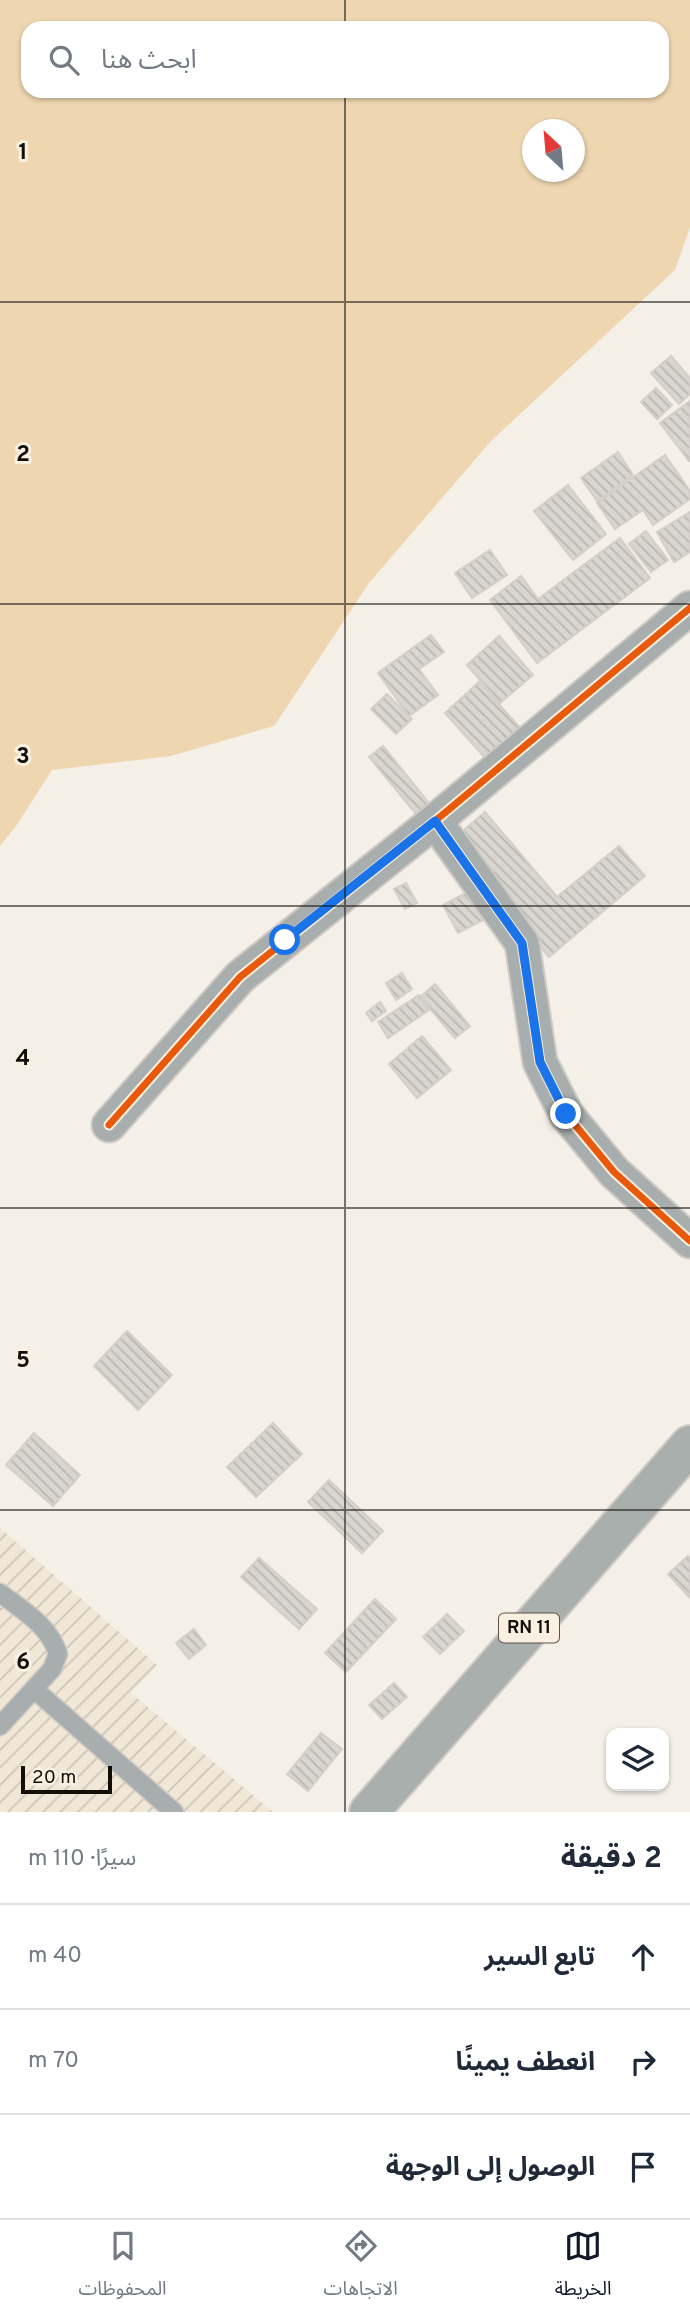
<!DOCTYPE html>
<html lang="ar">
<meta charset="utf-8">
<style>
:root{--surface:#fff;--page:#f6f6f7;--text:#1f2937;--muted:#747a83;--line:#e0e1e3;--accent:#111827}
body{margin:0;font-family:Overpass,"Noto Sans Arabic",sans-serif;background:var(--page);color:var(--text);direction:rtl}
.controls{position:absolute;right:21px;bottom:21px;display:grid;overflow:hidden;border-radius:14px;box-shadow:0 2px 5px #0004}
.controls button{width:63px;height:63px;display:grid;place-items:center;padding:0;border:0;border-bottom:2px solid var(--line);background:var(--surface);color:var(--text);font:35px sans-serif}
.compass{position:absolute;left:522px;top:119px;width:63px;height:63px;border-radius:50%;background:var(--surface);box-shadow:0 2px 5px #0004;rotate:334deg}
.scale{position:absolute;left:21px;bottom:18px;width:91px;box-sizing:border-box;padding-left:7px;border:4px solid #120f0a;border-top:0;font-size:19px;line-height:24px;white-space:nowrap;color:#120f0a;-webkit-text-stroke:5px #faf0e1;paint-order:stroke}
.stop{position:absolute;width:21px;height:21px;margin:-16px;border:5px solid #1a73e8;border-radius:50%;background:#fff}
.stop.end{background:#1a73e8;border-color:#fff;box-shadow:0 2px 7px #0008}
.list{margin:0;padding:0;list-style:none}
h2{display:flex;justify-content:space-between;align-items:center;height:91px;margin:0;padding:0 28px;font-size:30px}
h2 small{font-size:23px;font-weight:400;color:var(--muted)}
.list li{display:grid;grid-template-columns:46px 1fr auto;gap:21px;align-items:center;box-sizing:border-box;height:105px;padding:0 28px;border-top:2px solid var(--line)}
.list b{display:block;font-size:26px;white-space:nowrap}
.list em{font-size:23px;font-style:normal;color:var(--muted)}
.icon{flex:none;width:38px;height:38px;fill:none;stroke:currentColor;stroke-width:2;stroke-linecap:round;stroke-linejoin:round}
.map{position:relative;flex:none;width:690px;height:1812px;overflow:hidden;direction:ltr}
.search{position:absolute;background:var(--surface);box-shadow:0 2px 5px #0004;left:21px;right:21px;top:21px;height:77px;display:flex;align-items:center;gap:18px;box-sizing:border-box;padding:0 24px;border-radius:21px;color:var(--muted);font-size:26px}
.sheet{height:406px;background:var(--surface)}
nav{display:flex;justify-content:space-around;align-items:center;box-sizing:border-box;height:98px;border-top:2px solid var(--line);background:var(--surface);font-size:19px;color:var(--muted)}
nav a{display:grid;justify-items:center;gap:4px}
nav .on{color:var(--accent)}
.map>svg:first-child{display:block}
.industrial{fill:url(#industrial-furrows)}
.water{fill:#eed6b0;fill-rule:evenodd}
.building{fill:url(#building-back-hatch);stroke:#d4cfc9;stroke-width:2}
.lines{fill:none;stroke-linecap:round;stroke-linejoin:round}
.service-casing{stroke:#cfcac4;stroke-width:21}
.minor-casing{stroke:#cfcac4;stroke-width:37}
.primary-casing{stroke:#cfcac4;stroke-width:42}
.service{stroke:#a8aead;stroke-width:18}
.minor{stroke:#a8aead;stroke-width:33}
.primary{stroke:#a9afad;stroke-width:38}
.cycleway-casing{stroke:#faf0e1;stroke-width:11}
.cycleway{stroke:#e8590c;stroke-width:7}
.route{stroke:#1a73e8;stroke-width:9}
.grid{fill:none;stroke:#120f0a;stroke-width:2;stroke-opacity:0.55}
.labels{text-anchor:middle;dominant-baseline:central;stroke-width:6;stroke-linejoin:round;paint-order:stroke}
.shield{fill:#faf0e1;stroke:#58524a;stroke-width:2}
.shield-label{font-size:18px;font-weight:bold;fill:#120f0a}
.grid-label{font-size:23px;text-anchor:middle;font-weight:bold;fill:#120f0a;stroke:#faf0e1;stroke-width:6;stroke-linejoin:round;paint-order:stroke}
</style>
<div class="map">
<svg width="690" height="1812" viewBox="0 0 690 1812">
<defs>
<pattern id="industrial-furrows" width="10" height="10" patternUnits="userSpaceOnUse" patternTransform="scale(1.75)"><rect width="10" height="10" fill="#f0e7d7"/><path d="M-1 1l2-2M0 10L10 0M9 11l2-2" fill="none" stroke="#cdc5b7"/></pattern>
<pattern id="building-back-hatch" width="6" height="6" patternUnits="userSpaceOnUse" patternTransform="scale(1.75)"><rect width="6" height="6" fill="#d9d5cf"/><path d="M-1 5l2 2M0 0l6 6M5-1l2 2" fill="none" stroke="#b9b6b0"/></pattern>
</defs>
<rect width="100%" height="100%" fill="#f4efe7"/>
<!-- industrial -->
<polygon class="industrial" points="0,1528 157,1665 131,1693 273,1812 0,1812"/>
<!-- water -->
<path class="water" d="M0,0H690V227L675,270L491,441L369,583L274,726L171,756L52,770L16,826L0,846ZM28,28H662V91H28ZM532,130H574V172H532Z"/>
<!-- building -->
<g class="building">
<polygon points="671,356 690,378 690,394 679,404 651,373"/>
<polygon points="656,388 672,405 657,419 641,402"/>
<polygon points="690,401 690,461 689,461 660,423"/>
<polygon points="618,452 633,475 597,501 581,478"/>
<polygon points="665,455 690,491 690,499 653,525 643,510 615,529 597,503"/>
<polygon points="568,485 606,534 573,560 534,511"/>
<polygon points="690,512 690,552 674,562 657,532"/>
<polygon points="646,531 668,560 651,572 629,544"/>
<polygon points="620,538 650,578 537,663 490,600 521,576 538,599"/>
<polygon points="490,550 507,575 472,598 455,573"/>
<polygon points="431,635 444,652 419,669 438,695 409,716 378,673"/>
<polygon points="499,636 533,675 500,703 467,665"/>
<polygon points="479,682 522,730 487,760 445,713"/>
<polygon points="387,694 412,719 396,734 371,709"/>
<polygon points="383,746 429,803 416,814 369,757"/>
<polygon points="485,812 557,897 619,846 645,876 549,957 451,841"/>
<polygon points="494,878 509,907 458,933 443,905"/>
<polygon points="406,883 417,903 405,909 394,889"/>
<polygon points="402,973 412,989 396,1000 386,983"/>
<polygon points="435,984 470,1026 455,1038 420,997"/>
<polygon points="419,995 429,1010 388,1038 378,1022"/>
<polygon points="380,1002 386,1011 372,1021 366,1013"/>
<polygon points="422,1036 451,1070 417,1098 389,1064"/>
<polygon points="127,1331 172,1375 138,1410 94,1366"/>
<polygon points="273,1423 302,1454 256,1497 227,1467"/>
<polygon points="34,1433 80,1475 53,1506 6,1465"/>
<polygon points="329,1480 383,1531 362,1553 308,1502"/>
<polygon points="688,1556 690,1558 690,1598 668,1574"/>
<polygon points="259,1558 317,1609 299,1629 241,1577"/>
<polygon points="375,1599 396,1619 346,1672 325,1653"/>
<polygon points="447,1614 464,1631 440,1654 423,1637"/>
<polygon points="194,1629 206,1645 189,1659 176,1643"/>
<polygon points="394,1683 407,1697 382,1719 369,1705"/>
<polygon points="321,1733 342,1749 308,1791 287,1774"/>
</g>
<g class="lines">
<!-- service casing -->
<g class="service-casing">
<g id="service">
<path d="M0,1593C22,1610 50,1626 58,1654L52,1669L0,1726"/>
<polyline points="34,1689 174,1812"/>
</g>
</g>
<!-- minor casing -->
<g class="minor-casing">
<g id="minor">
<polyline points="435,821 522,943 540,1062 566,1114 614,1172 690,1241"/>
<polyline points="109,1125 240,977 435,821 690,608"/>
</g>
</g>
<!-- primary casing -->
<g class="primary-casing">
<polyline id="primary" points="369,1812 690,1445"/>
</g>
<!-- service -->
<use href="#service" class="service"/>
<!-- minor -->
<use href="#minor" class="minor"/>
<!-- primary -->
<use href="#primary" class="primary"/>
<!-- cycleway casing -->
<g class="cycleway-casing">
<g id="cycleway">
<polyline points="435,821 522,943 540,1062 566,1114 614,1172 690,1241"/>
<polyline points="109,1125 240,977 435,821 690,608"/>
</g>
</g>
<!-- cycleway -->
<use href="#cycleway" class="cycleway"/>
</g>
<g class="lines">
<!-- route -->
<polyline class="route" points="285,940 435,821 522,943 540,1062 566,1114"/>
</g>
<!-- grid -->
<path class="grid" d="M345,0V28M345,91V1812M0,302H690M0,604H690M0,906H690M0,1208H690M0,1510H690"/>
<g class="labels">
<!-- shield labels -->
<rect class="shield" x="499" y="1613.5" width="60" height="29" rx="5"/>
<g class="shield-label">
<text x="529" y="1628">RN 11</text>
</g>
</g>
<g class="grid-label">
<text x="23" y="159">1</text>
<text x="23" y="461">2</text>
<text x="23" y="763">3</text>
<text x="23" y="1065">4</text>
<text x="23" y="1367">5</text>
<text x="23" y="1669">6</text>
</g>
</svg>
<div class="controls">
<button><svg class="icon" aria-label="layers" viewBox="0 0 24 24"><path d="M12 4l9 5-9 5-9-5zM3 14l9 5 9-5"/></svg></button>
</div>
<svg class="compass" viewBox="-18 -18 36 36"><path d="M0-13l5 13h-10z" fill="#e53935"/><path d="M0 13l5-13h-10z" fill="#747a83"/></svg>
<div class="scale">20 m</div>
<div class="stop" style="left:285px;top:940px"></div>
<div class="stop end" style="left:566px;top:1114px"></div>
<div class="search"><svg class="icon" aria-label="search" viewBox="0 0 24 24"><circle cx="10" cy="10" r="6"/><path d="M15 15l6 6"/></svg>ابحث هنا</div>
</div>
<section class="sheet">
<h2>2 دقيقة<small>سيرًا · 110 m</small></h2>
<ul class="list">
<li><svg class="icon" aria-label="ahead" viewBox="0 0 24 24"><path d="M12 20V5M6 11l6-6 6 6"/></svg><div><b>تابع السير</b></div><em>40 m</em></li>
<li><svg class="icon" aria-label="right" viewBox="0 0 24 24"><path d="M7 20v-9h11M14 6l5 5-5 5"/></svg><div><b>انعطف يمينًا</b></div><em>70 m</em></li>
<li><svg class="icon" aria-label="arrive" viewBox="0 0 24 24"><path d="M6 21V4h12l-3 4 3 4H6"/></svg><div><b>الوصول إلى الوجهة</b></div></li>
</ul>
</section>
<nav>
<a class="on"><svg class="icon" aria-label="map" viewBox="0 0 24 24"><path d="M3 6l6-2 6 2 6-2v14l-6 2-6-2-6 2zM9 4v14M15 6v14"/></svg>الخريطة</a>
<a><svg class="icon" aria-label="directions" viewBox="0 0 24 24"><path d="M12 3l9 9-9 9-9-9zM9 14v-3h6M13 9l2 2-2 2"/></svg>الاتجاهات</a>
<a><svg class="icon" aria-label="saved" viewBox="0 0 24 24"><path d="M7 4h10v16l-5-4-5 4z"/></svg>المحفوظات</a>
</nav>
